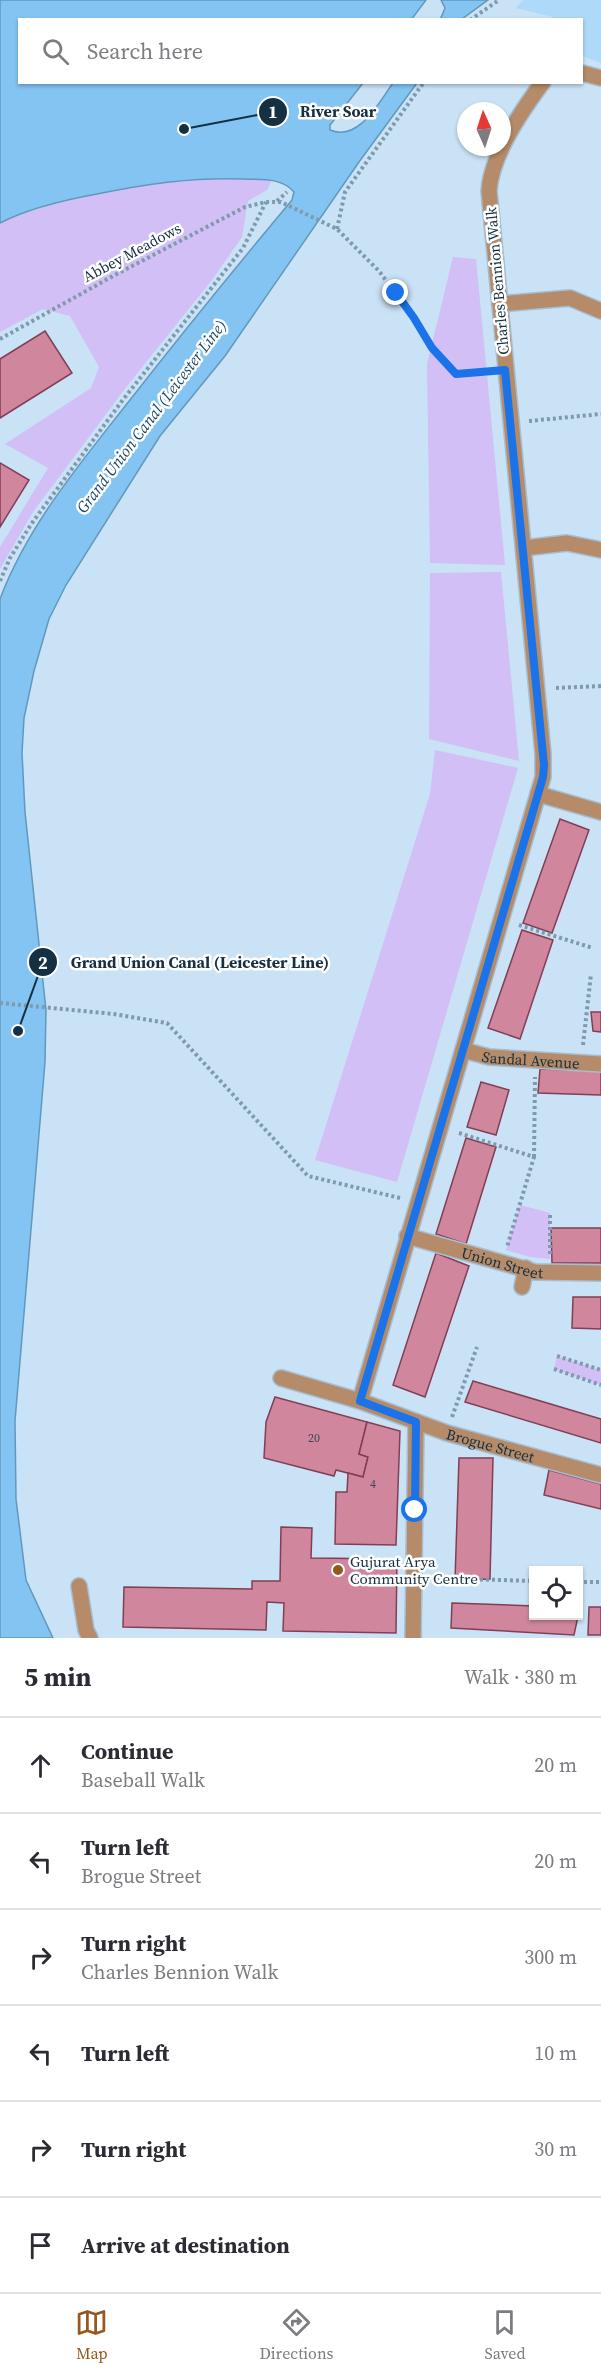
<!DOCTYPE html>
<meta charset="utf-8">
<style>
:root{--surface:#fff;--page:#f2f2f3;--text:#2b2b33;--muted:#7c7c81;--line:#e1e1e2;--accent:#96581c}
body{margin:0;font-family:"Source Serif 4",serif;background:var(--page);color:var(--text)}
.controls{position:absolute;right:18px;bottom:18px;display:grid;overflow:hidden;border-radius:0px;box-shadow:0 2px 4px #0004}
.controls button{width:54px;height:54px;display:grid;place-items:center;padding:0;border:0;border-bottom:2px solid var(--line);background:var(--surface);color:var(--text);font:30px sans-serif}
.compass{position:absolute;left:457px;top:102px;width:54px;height:54px;border-radius:50%;background:var(--surface);box-shadow:0 2px 4px #0004;rotate:357deg}
.stop{position:absolute;width:18px;height:18px;margin:-14px;border:4px solid #1a73e8;border-radius:50%;background:#fff}
.stop.end{background:#1a73e8;border-color:#fff;box-shadow:0 2px 6px #0008}
.list{margin:0;padding:0;list-style:none}
h2{display:flex;justify-content:space-between;align-items:center;height:78px;margin:0;padding:0 24px;font-size:26px}
h2 small{font-size:20px;font-weight:400;color:var(--muted)}
.list li{display:grid;grid-template-columns:39px 1fr auto;gap:18px;align-items:center;box-sizing:border-box;height:96px;padding:0 24px;border-top:2px solid var(--line)}
.list b{display:block;font-size:22px;white-space:nowrap}
.list p{margin:0;font-size:20px;white-space:nowrap;color:var(--muted)}
.list em{font-size:20px;font-style:normal;color:var(--muted)}
.icon{flex:none;width:33px;height:33px;fill:none;stroke:currentColor;stroke-width:2;stroke-linecap:round;stroke-linejoin:round}
.map{position:relative;flex:none;width:601px;height:1638px;overflow:hidden}
.search{position:absolute;background:var(--surface);box-shadow:0 2px 4px #0004;left:18px;right:18px;top:18px;height:66px;display:flex;align-items:center;gap:15px;box-sizing:border-box;padding:0 21px;border-radius:0px;color:var(--muted);font-size:22px}
.sheet{height:654px;background:var(--surface)}
nav{display:flex;justify-content:space-around;align-items:center;box-sizing:border-box;height:84px;border-top:2px solid var(--line);background:var(--surface);font-size:16px;color:var(--muted)}
nav a{display:grid;justify-items:center;gap:3px}
nav .on{color:var(--accent)}
.map>svg:first-child{display:block}
.built{fill:#aed9f8}
.green{fill:#d1bff6}
.water{fill:#83c4f2;stroke:#6298bd;stroke-width:1.5}
.building{fill:#d0879e;stroke:#803f55;stroke-width:1.5}
.lines{fill:none;stroke-linecap:round;stroke-linejoin:round}
.minor-casing{stroke:#a5bed1;stroke-width:18}
.path{stroke:#809aad;stroke-width:4;stroke-dasharray:3 3;stroke-linecap:butt}
.minor{stroke:#b58b69;stroke-width:15}
.route{stroke:#1a73e8;stroke-width:8}
.poi-dot{fill:#96581c;stroke:#fff;stroke-width:2}
.labels{text-anchor:middle;dominant-baseline:central;stroke-width:5;stroke-linejoin:round;paint-order:stroke}
.number-label{font-size:12px;fill:#434659}
.street-label{font-size:15px;fill:#143042;stroke:#fff}
.poi-label{font-size:15px;fill:#143042;stroke:#fff;text-anchor:start}
.water-label{font-size:16px;font-style:italic;fill:#174968;stroke:#fff}
.leader{fill:none;stroke:#143042;stroke-width:2}
.callout-dot{fill:#143042;stroke:#fff;stroke-width:2}
.mark-label{font-size:18px;text-anchor:middle;font-weight:bold;fill:#fff}
.callout-label{font-size:16px;text-anchor:middle;font-weight:bold;fill:#143042;stroke:#fff;stroke-width:5;stroke-linejoin:round;paint-order:stroke}
</style>
<div class="map">
<svg width="601" height="1638" viewBox="0 0 601 1638">
<rect width="100%" height="100%" fill="#c9e2f5"/>
<!-- built -->
<polygon class="built" points="523,0 601,0 601,63 582,56 582,20 553,19 553,17 516,8"/>
<!-- green -->
<g class="green">
<path d="M227,178L272,180L267,190L248,201L242,237L212,280L127,386L33,512L0,569V547L48,468L5,444L91,388L99,367L70,316L43,309L0,332V223C15,215 32,211 48,206C107,188 166,181 227,178Z"/>
<polygon points="453,257 476,259 505,565 430,563 427,364"/>
<polygon points="501,572 519,761 429,739 430,573"/>
<polygon points="435,750 518,768 397,1182 315,1160 430,794"/>
<polygon points="520,1205 550,1213 550,1259 530,1257 506,1250"/>
<polygon points="557,1356 601,1370 601,1385 554,1369"/>
</g>
<!-- water -->
<g class="water">
<path d="M0,0H426L411,20H20V82L363,83L330,125V130C359,142 379,102 393,83H417L359,162L225,356L160,436L66,585L49,619L34,671L24,718L22,753L25,812L46,1010L45,1062L15,1421L16,1499L26,1580L53,1638H0V599C27,527 78,466 126,405C180,336 236,267 292,200L294,192C281,177 261,180 243,179C193,177 146,184 97,194C64,200 29,208 0,223Z"/>
<polygon points="441,0 488,0 462,19 440,20 445,8"/>
</g>
<!-- building -->
<g class="building">
<polygon points="45,331 72,373 0,418 0,359"/>
<polygon points="0,463 29,480 0,527"/>
<polygon points="560,819 589,830 552,933 523,923"/>
<polygon points="522,930 553,940 520,1039 488,1028"/>
<polygon points="591,1012 601,1012 601,1032 593,1031"/>
<polygon points="540,1069 601,1071 601,1095 538,1093"/>
<polygon points="481,1082 509,1090 496,1135 467,1127"/>
<polygon points="466,1138 496,1147 466,1244 436,1234"/>
<polygon points="551,1228 601,1228 601,1263 552,1263"/>
<polygon points="436,1253 469,1266 425,1397 393,1385"/>
<polygon points="573,1297 601,1297 601,1329 572,1328"/>
<polygon points="473,1381 601,1419 601,1443 465,1402"/>
<polygon points="275,1397 367,1422 359,1454 368,1457 363,1477 336,1470 334,1476 264,1458 266,1422"/>
<polygon points="367,1422 400,1431 396,1545 335,1544 336,1492 347,1492 348,1473 363,1477 368,1457 359,1454"/>
<polygon points="459,1458 493,1458 490,1579 455,1580"/>
<polygon points="549,1470 601,1484 601,1509 544,1495"/>
<polygon points="281,1527 312,1528 311,1558 397,1559 396,1633 283,1631 284,1603 267,1602 266,1630 123,1627 124,1587 252,1589 252,1581 280,1581"/>
<polygon points="452,1603 534,1606 534,1616 578,1616 578,1607 580,1607 574,1635 451,1628"/>
<polygon points="589,1607 601,1607 601,1635 588,1635"/>
</g>
<g class="lines">
<!-- minor casing -->
<g class="minor-casing">
<g id="minor">
<polyline points="582,73 601,78"/>
<polyline points="500,304 570,298 601,311"/>
<polyline points="524,548 567,543 601,550"/>
<polyline points="538,794 601,812"/>
<path id="s1" d="M463,1050L489,1057L601,1064"/>
<path id="s2" d="M407,1236L535,1272L601,1273"/>
<polyline points="522,1287 526,1268"/>
<path id="s3" d="M281,1378L360,1401L447,1433L601,1475"/>
<path d="M360,1401L543,777V754L489,191C491,156 522,110 543,82"/>
<polyline points="79,1586 86,1630 90,1638"/>
<polyline points="413,1638 416,1422"/>
</g>
</g>
<!-- path -->
<g class="path">
<polyline points="470,20 499,0"/>
<polyline points="277,201 287,192"/>
<polyline points="337,229 345,192 424,82"/>
<polyline points="0,339 113,276 245,207 266,202 281,202 337,229 379,271 414,318 432,348 457,374 490,371"/>
<polyline points="529,421 601,414"/>
<polyline points="0,581 10,558 32,523 122,401 243,248 266,202"/>
<polyline points="556,688 601,686"/>
<polyline points="519,925 593,948"/>
<polyline points="0,1003 114,1014 167,1023 308,1176 400,1198"/>
<polyline points="583,1045 591,974"/>
<polyline points="459,1133 534,1157 507,1247"/>
<polyline points="534,1157 535,1077"/>
<polyline points="550,1254 550,1213"/>
<polyline points="557,1356 601,1370"/>
<polyline points="554,1369 601,1385"/>
<polyline points="452,1417 477,1347"/>
<polyline points="432,1578 534,1581"/>
<polyline points="578,1582 601,1582"/>
</g>
<!-- minor -->
<use href="#minor" class="minor"/>
</g>
<g class="lines">
<!-- route -->
<polyline class="route" points="396,293 414,318 432,348 456,374 505,370 544,765 543,777 360,1401 416,1422 415,1510"/>
</g>
<!-- markers -->
<circle class="poi-dot" cx="338" cy="1570" r="6"/>
<g class="labels">
<!-- number labels -->
<g class="number-label">
<text x="314" y="1438">20</text>
<text x="373" y="1484">4</text>
</g>
<!-- street labels -->
<g class="street-label">
<text transform="translate(132 252) rotate(-28)">Abbey Meadows</text>
<text transform="translate(497 281) rotate(-95)">Charles Bennion Walk</text>
<text stroke="none"><textPath href="#s1" startOffset="69">Sandal Avenue</textPath></text>
<text stroke="none"><textPath href="#s2" startOffset="99">Union Street</textPath></text>
<text stroke="none"><textPath href="#s3" startOffset="220">Brogue Street</textPath></text>
</g>
<!-- poi labels -->
<g class="poi-label">
<text x="350" y="1561">Gujurat Arya<tspan x="350" dy="17">Community Centre</tspan></text>
</g>
<!-- water labels -->
<g class="water-label">
<text transform="translate(151 416) rotate(-53)">Grand Union Canal (Leicester Line)</text>
</g>
</g>
<!-- callouts -->
<path class="leader" d="M184 129L273 112M18 1031L43 962"/>
<g class="callout-dot">
<circle cx="184" cy="129" r="6"/>
<circle cx="18" cy="1031" r="6"/>
<circle cx="273" cy="112" r="15"/>
<circle cx="43" cy="962" r="15"/>
</g>
<g class="mark-label">
<text x="273" y="118">1</text>
<text x="43" y="969">2</text>
</g>
<g class="callout-label">
<text x="338" y="117">River Soar</text>
<text x="200" y="968">Grand Union Canal (Leicester Line)</text>
</g>
</svg>
<div class="controls">
<button><svg class="icon" aria-label="locate" viewBox="0 0 24 24"><circle cx="12" cy="12" r="6"/><path d="M12 2v4M12 18v4M2 12h4M18 12h4"/></svg></button>
</div>
<svg class="compass" viewBox="-18 -18 36 36"><path d="M0-13l5 13h-10z" fill="#e53935"/><path d="M0 13l5-13h-10z" fill="#7c7c81"/></svg>
<div class="stop" style="left:415px;top:1510px"></div>
<div class="stop end" style="left:396px;top:293px"></div>
<div class="search"><svg class="icon" aria-label="search" viewBox="0 0 24 24"><circle cx="10" cy="10" r="6"/><path d="M15 15l6 6"/></svg>Search here</div>
</div>
<section class="sheet">
<h2>5 min<small>Walk · 380 m</small></h2>
<ul class="list">
<li><svg class="icon" aria-label="ahead" viewBox="0 0 24 24"><path d="M12 20V5M6 11l6-6 6 6"/></svg><div><b>Continue</b><p>Baseball Walk</p></div><em>20 m</em></li>
<li><svg class="icon" aria-label="left" viewBox="0 0 24 24"><path d="M17 20v-9H6M10 6l-5 5 5 5"/></svg><div><b>Turn left</b><p>Brogue Street</p></div><em>20 m</em></li>
<li><svg class="icon" aria-label="right" viewBox="0 0 24 24"><path d="M7 20v-9h11M14 6l5 5-5 5"/></svg><div><b>Turn right</b><p>Charles Bennion Walk</p></div><em>300 m</em></li>
<li><svg class="icon" aria-label="left" viewBox="0 0 24 24"><path d="M17 20v-9H6M10 6l-5 5 5 5"/></svg><div><b>Turn left</b></div><em>10 m</em></li>
<li><svg class="icon" aria-label="right" viewBox="0 0 24 24"><path d="M7 20v-9h11M14 6l5 5-5 5"/></svg><div><b>Turn right</b></div><em>30 m</em></li>
<li><svg class="icon" aria-label="arrive" viewBox="0 0 24 24"><path d="M6 21V4h12l-3 4 3 4H6"/></svg><div><b>Arrive at destination</b></div></li>
</ul>
</section>
<nav>
<a class="on"><svg class="icon" aria-label="map" viewBox="0 0 24 24"><path d="M3 6l6-2 6 2 6-2v14l-6 2-6-2-6 2zM9 4v14M15 6v14"/></svg>Map</a>
<a><svg class="icon" aria-label="directions" viewBox="0 0 24 24"><path d="M12 3l9 9-9 9-9-9zM9 14v-3h6M13 9l2 2-2 2"/></svg>Directions</a>
<a><svg class="icon" aria-label="saved" viewBox="0 0 24 24"><path d="M7 4h10v16l-5-4-5 4z"/></svg>Saved</a>
</nav>
